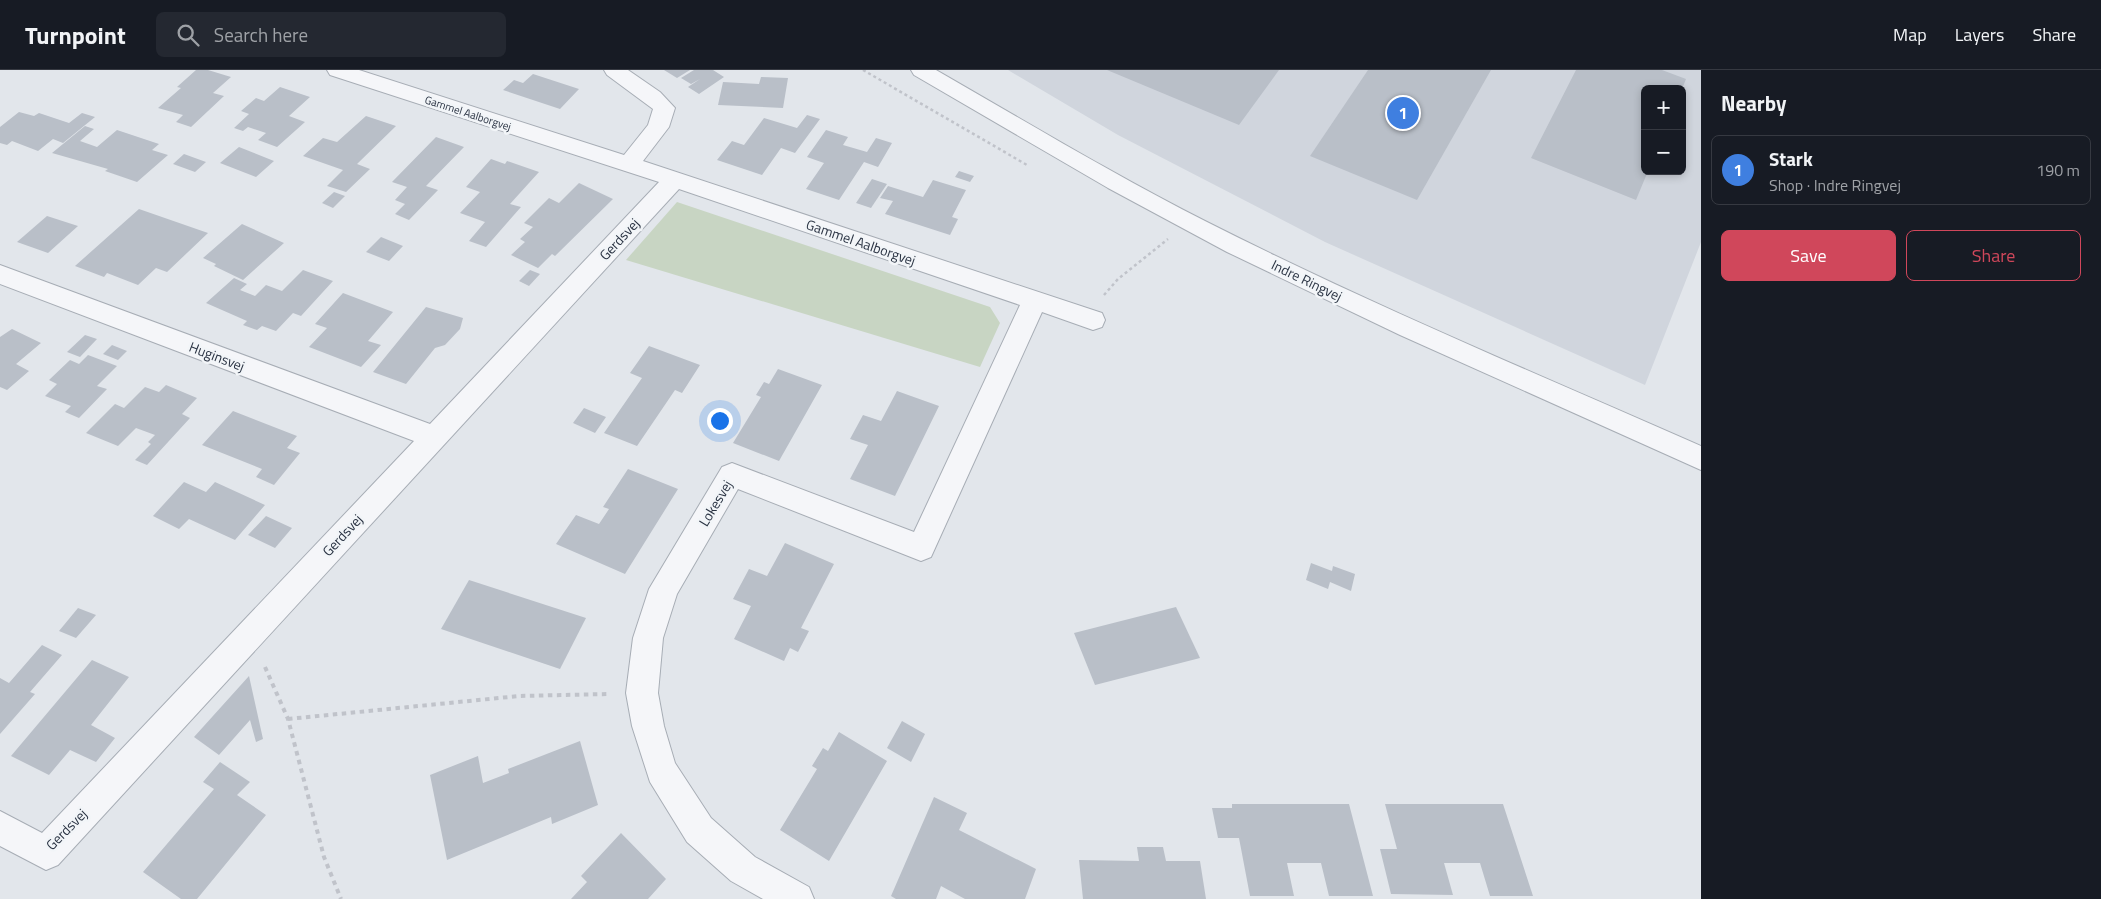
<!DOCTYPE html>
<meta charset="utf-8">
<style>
:root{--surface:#171b24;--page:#242831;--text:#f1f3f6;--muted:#9ea1a6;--line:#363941;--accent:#d0475b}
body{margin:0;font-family:"Titillium Web",sans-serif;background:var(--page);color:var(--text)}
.controls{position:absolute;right:15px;top:15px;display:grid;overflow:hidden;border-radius:8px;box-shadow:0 2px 8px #0003}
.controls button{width:45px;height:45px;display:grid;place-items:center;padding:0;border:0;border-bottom:1px solid var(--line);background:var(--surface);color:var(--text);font:25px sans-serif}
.you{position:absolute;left:719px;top:350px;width:18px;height:18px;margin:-12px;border:4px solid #fff;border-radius:50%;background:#1a73e8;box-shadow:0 0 0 8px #1a73e833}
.badge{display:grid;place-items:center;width:32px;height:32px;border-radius:50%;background:var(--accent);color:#fff;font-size:16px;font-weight:700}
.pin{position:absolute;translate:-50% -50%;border:2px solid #fff;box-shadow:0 1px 5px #0006}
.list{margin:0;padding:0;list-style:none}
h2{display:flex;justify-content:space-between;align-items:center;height:65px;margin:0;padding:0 20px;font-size:21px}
h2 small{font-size:16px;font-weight:400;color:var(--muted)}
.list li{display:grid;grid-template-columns:32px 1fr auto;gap:15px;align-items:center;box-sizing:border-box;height:70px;margin:0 10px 10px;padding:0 10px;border:1px solid var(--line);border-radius:8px}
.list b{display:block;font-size:19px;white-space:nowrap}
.list p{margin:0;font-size:16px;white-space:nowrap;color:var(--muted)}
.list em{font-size:16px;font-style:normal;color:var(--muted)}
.actions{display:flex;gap:10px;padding:15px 20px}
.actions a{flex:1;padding:11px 0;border:1px solid var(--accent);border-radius:8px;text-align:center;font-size:18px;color:var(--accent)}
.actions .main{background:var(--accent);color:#fff}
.icon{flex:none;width:28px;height:28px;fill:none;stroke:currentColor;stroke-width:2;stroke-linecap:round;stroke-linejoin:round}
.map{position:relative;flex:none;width:1701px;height:829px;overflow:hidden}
header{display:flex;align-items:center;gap:30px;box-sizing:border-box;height:70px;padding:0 25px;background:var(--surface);border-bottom:1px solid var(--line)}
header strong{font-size:24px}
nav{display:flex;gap:28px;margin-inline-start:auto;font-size:18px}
.search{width:350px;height:45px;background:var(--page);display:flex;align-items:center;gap:12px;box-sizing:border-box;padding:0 18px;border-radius:8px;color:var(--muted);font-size:19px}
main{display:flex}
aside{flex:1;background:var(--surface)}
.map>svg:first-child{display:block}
.built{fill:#d0d5dd;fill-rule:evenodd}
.green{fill:#c8d5c3}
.building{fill:#b9bfc8}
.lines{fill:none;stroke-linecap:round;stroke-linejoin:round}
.minor-casing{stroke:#a7adb5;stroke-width:2}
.tertiary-casing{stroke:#a7adb5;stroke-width:2}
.path-far1{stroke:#c0c3ca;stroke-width:2.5;stroke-dasharray:3 3;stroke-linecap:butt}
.path{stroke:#c0c3ca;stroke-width:4;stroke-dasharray:4.5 4.5;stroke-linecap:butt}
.minor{fill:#f5f6f9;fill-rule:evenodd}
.tertiary{fill:#f5f6f9;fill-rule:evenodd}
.labels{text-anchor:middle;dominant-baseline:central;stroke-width:5;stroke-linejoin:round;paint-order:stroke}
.far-street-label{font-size:11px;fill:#2a3343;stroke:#f2f5f8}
.street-label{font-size:14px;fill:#2a3343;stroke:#f2f5f8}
</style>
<header>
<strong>Turnpoint</strong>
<div class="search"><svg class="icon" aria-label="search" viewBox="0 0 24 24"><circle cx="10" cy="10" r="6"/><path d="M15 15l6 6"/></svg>Search here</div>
<nav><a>Map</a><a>Layers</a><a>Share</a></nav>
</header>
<main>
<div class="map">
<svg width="1701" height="829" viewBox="0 0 1701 829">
<rect width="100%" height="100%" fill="#e2e6eb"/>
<!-- built -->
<path class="built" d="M1008,0H1701V172L1645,315L1325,172L1118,65ZM1645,19H1682V101H1645Z"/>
<!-- green -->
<polygon class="green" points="677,132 990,237 1000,253 980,297 626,190"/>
<!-- building -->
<g class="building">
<polygon points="196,0 208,0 231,7 213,23 224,26 191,57 176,52 183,45 158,38 181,18 177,17"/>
<polygon points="664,0 690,0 677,8"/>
<polygon points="694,0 713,0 724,7 699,24 688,17 700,9 691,14 681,8"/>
<polygon points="1107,0 1279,0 1239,55"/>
<polygon points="1368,0 1491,0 1417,130 1310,86"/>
<polygon points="1576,0 1662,0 1686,9 1682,19 1645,19 1645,101 1648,101 1636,130 1531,88"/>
<polygon points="533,4 579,19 560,39 503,20 514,10 523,13"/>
<polygon points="761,7 788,8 783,38 718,35 723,12 759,14"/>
<polygon points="280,17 310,27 289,46 305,52 277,77 258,70 266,63 248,57 243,61 234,58 249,44 241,41 256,28 264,31"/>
<polygon points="19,42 34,46 39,43 69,53 82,43 95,47 63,73 53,69 38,81 12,71 7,75 0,73 0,57"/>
<polygon points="807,45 820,49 795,83 781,78 762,105 717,90 732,71 744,75 764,48 797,58"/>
<polygon points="366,46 396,56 357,94 370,99 346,122 327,116 343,100 303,86 323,68 337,72"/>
<polygon points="85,56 94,59 80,71 97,77 117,60 159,74 152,80 168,85 137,112 105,101 108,99 52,83"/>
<polygon points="826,60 848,67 843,75 867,82 876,68 892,73 878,97 864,92 839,130 806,119 824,93 807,87"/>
<polygon points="436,67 464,77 426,116 438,120 409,150 395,144 405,134 395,130 407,117 392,112"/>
<polygon points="239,77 274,91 256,107 220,93"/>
<polygon points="184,84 206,92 195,102 173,94"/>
<polygon points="491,89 505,94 507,91 539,102 510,134 521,137 486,177 469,171 485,152 460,143 480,122 466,117"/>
<polygon points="959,101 974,106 970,112 955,107"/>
<polygon points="872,109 887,114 871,138 856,133"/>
<polygon points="933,110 966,120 952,147 958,149 950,165 885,144 893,131 880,128 888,116 923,127"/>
<polygon points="579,113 613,129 555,186 552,184 538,198 511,185 525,172 520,169 533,157 524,153 549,128 559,133"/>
<polygon points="334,122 345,126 333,138 322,133"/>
<polygon points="139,139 208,163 167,202 156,198 138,215 107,203 104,207 75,196"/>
<polygon points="47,146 78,156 48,183 17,172"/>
<polygon points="242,154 284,173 243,210 214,196 216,194 203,188"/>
<polygon points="381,167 403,176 389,191 366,182"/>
<polygon points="303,200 333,211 301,246 293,243 276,261 262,256 257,260 243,255 247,251 206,233 234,208 247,214 240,220 255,226 266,215 282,221"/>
<polygon points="530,200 540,204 529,216 519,211"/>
<polygon points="343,223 393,242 368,271 381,275 361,297 309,277 327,258 315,254"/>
<polygon points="426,237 463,248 460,259 445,275 435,278 406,314 373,302"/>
<polygon points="12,259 41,273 16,294 29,301 7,320 0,317 0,267"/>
<polygon points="85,265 97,269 80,287 67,282"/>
<polygon points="112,275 127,281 118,290 103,284"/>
<polygon points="649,276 700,295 682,323 675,320 637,376 604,363 642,308 630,303"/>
<polygon points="88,285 117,296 97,316 107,319 79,348 65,342 71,336 45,326 57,314 49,310 70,290 79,294"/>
<polygon points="778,299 822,315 779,391 733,373 761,327 756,325 764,312 769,314"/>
<polygon points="166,315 197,328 182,344 190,348 147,395 135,390 151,374 148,372 155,365 136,358 118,376 86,363 115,334 124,338 145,317 159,322"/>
<polygon points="897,321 939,336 895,426 850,409 868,375 850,369 863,345 881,351"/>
<polygon points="584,338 606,347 595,363 573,353"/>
<polygon points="233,341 297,366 287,378 300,383 274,415 256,407 262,399 202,375"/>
<polygon points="628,399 678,419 625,504 556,474 576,445 599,454 609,439 603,437"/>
<polygon points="184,412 206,422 215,412 265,435 235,470 189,449 179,459 153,446"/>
<polygon points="266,446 292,458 275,478 248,465"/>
<polygon points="785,473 834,494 801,558 809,561 798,582 790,578 784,591 734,569 751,536 733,529 749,499 767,506"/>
<polygon points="1311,493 1332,501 1333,496 1355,504 1351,521 1330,512 1328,519 1306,510"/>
<polygon points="469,510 586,548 560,599 441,559"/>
<polygon points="1176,537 1200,588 1095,615 1074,563"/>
<polygon points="78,538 96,545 76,568 59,561"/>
<polygon points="42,575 62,585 30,622 35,624 0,664 0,608 9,613"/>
<polygon points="92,590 129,607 91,655 115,668 96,692 70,680 49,705 11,686"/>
<polygon points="249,606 263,669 256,672 250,650 219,685 194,667"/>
<polygon points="902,651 925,664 911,692 887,678"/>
<polygon points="839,662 887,691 829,791 780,760 817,699 812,696 823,678 828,681"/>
<polygon points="580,671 598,735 552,754 551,747 447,790 430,705 478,686 483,713 509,703 508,699"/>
<polygon points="220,692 250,712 237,725 266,745 197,829 181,829 143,802 214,719 203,712"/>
<polygon points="934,727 967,743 959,760 1036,799 1025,829 965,829 941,816 936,829 896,829 891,826"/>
<polygon points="1232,734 1349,734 1373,826 1329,826 1321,793 1287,793 1294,826 1250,826 1239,768 1218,768 1212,738 1232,738"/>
<polygon points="1385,734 1503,734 1533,826 1490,826 1480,793 1444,793 1453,825 1391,824 1380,779 1397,779"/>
<polygon points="621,763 666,809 648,829 571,829 587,812 581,806"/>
<polygon points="1137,777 1163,777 1166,791 1200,791 1206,829 1083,829 1079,790 1139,791"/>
</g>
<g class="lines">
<!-- minor casing -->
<g class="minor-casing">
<polygon id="minor" points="327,0 359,0 624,85 648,55 653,39 607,5 604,0 628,0 660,22 675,38 669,57 643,91 1102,243 1105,250 1102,257 1093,260 1042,242 931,487 921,491 738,419 677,524 663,568 658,623 664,656 675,693 711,748 755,787 809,817 814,829 763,829 731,811 687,772 650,712 632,656 626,623 633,568 649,519 722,397 732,393 914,462 1020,235 679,119 58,795 46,800 0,776 0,741 42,763 414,371 0,214 0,195 430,354 659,112 330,5"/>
</g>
<!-- tertiary casing -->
<g class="tertiary-casing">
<path id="tertiary" d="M911,0H936C1025,51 1114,105 1205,151C1367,233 1535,303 1701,376V400L1400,265L1227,182L1108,118L914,5Z"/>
</g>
<!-- path-far1 -->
<g class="path-far1">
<polyline points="863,0 1027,95"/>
<polyline points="1104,225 1118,209 1168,169"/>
</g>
<!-- path -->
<g class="path">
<polyline points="265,597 288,649 324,787 341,829"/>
<polyline points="288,649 519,626 609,624"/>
</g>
<!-- minor -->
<use href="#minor" class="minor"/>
<!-- tertiary -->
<use href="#tertiary" class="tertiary"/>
</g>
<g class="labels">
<!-- far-street labels -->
<g class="far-street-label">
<text transform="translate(468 43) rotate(18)">Gammel Aalborgvej</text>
</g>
<!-- street labels -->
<g class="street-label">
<text transform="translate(619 169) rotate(-47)">Gerdsvej</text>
<text transform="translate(861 172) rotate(19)">Gammel Aalborgvej</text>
<text transform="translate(1307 210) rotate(26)">Indre Ringvej</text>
<text transform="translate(217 286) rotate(21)">Huginsvej</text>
<text transform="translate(715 433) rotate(-59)">Lokesvej</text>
<text transform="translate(342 465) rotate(-47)">Gerdsvej</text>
<text transform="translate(66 759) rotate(-45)">Gerdsvej</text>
</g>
</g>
</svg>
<div class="controls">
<button>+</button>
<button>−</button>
</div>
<div class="you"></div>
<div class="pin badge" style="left:1403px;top:43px;background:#3f7fe0">1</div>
</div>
<aside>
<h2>Nearby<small></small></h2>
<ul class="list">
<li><span class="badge" style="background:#3f7fe0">1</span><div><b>Stark</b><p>Shop · Indre Ringvej</p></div><em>190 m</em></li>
</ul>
<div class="actions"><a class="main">Save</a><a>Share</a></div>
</aside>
</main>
